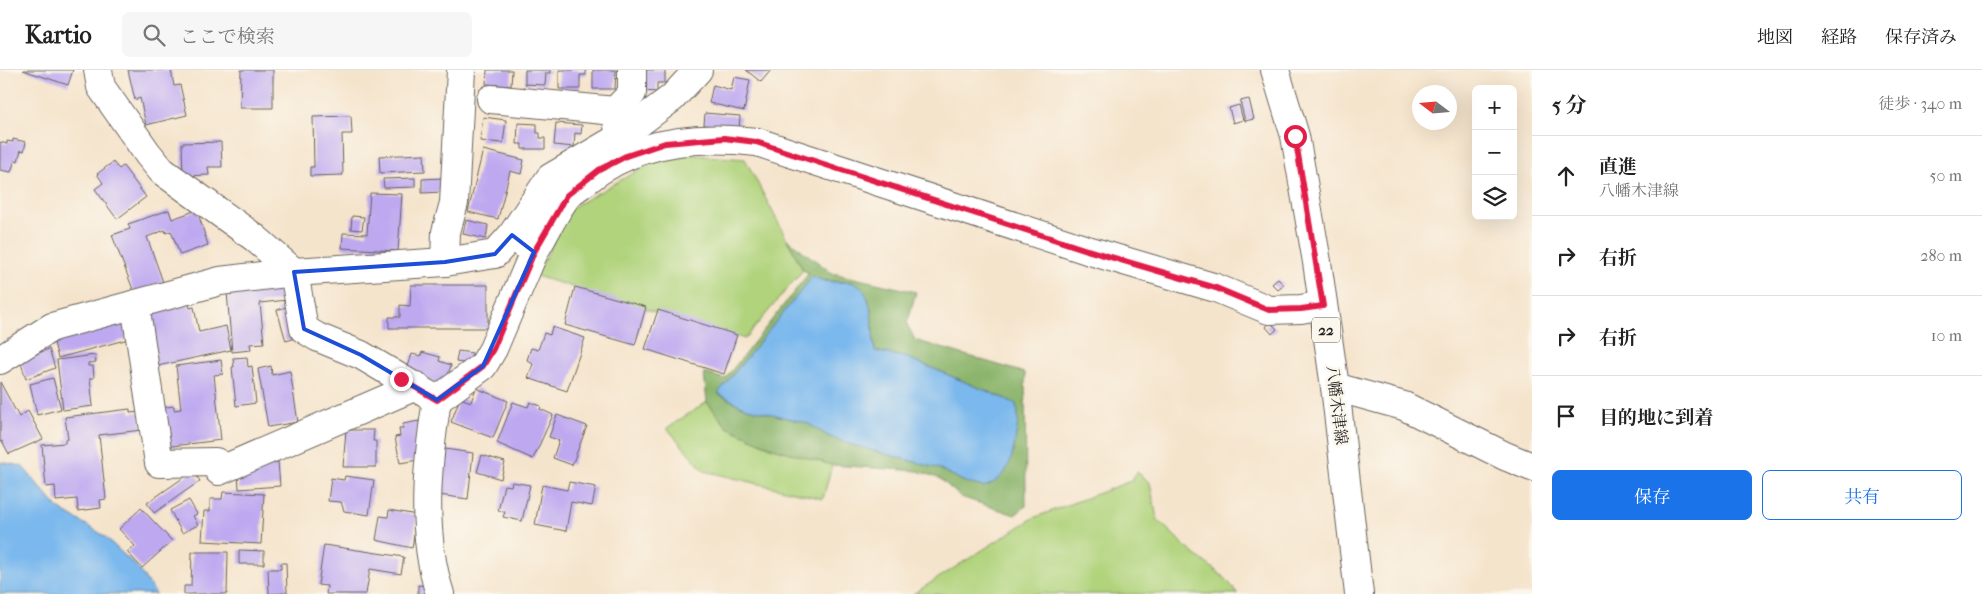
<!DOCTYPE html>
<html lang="ja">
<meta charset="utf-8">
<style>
:root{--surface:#fff;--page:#f6f6f6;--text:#222;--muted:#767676;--line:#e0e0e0;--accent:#1a73e8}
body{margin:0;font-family:"IM FELL French Canon","Noto Serif JP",serif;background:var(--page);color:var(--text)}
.controls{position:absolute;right:15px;top:15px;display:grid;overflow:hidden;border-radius:8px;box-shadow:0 5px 20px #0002}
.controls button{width:45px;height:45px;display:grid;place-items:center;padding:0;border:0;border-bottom:1px solid var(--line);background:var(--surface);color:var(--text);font:25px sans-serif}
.compass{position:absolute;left:1412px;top:15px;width:45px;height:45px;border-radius:50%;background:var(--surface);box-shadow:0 5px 20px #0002;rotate:286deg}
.stop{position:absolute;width:15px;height:15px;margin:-11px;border:4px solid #e11d48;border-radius:50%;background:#fff}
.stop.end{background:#e11d48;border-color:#fff;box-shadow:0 1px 5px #0008}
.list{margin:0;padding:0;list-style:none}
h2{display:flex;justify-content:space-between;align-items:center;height:65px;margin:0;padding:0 20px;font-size:21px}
h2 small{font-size:16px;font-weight:400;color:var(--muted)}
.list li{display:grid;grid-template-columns:32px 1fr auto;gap:15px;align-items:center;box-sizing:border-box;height:80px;padding:0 20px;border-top:1px solid var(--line)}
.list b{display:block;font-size:19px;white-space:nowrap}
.list p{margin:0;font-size:16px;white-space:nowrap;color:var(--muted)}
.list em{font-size:16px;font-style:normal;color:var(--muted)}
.actions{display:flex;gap:10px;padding:15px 20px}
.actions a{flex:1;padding:11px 0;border:1px solid var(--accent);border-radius:8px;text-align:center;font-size:18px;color:var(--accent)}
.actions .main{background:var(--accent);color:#fff}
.icon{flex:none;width:28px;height:28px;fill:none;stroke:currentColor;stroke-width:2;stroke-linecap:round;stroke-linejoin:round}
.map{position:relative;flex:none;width:1532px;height:524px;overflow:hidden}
header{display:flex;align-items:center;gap:30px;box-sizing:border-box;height:70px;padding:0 25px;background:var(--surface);border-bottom:1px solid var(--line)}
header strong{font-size:24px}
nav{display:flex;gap:28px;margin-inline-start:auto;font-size:18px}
.search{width:350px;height:45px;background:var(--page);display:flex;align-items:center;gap:12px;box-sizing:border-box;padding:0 18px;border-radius:8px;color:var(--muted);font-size:19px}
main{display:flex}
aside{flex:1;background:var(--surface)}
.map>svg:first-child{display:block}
.green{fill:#b0d37c;stroke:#66784c}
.forest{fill:#8cb56c;stroke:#546844;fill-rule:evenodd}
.water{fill:#7ab8ed;stroke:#4b6a84}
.building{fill:#bea9f0}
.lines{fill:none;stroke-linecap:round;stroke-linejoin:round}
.minor-casing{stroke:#68625a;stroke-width:30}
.major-casing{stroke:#68625a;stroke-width:30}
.minor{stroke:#fff;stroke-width:28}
.major{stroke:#fff;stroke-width:28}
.route{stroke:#e11d48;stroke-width:6}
.marked{fill:none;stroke:#1d4ed8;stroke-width:4;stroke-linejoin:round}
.labels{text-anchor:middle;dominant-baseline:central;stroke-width:5;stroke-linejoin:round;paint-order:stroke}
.shield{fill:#fbf7ec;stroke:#5f5e5a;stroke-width:1}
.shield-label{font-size:15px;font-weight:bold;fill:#1c1c1c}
.street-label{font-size:16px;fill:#1c1c1c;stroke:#fbf7ec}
</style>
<header>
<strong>Kartio</strong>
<div class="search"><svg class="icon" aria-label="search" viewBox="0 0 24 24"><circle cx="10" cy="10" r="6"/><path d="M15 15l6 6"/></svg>ここで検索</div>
<nav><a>地図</a><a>経路</a><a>保存済み</a></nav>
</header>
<main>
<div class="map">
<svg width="1532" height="524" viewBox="0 0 1532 524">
<rect width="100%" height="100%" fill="#fbf7ec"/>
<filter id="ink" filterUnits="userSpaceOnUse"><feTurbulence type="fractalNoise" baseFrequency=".02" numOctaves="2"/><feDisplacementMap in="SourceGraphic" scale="10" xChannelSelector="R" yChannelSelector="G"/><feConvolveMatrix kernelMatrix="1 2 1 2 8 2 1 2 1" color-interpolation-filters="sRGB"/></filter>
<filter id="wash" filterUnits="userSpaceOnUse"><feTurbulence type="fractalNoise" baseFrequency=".0096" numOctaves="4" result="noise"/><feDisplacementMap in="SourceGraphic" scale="20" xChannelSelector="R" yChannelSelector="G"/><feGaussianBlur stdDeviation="1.12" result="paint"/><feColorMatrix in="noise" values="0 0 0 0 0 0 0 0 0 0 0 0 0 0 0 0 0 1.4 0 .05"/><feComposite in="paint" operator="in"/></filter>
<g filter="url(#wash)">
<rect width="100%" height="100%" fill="#f5e4cc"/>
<!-- green -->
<g class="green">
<polygon points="669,83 745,89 803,200 745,269 536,206 571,138"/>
<polygon points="707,332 727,357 773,378 832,395 823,429 704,401 667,358"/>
<polygon points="1137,402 1150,413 1157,449 1187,478 1226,509 1238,524 913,524 1033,448 1131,411"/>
</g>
<!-- forest -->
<path class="forest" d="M787,169L832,203L916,222L907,254L915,270L1025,303L1026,436L1015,445L961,427L939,408L918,401L832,395L773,378L727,357L707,332L704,303L725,309L809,203L803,200ZM820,210L851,212L871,238V260L875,281L908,288L1015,333L965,412L940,399L849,374L828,366L807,353L744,337L718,324Z"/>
<!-- water -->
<g class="water">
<path d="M813,206C824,213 834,212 847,212C876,211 871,261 875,281L908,288L1015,333C1020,344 1018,353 1016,364C1013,387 1009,410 983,417L965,412L940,399L849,374L828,366L807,353L744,337L718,323Z"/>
<polygon points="0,392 22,396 58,438 103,465 137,497 156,524 0,524"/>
</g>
<g id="blocks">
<!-- building -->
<g class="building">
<polygon points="23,0 73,0 68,15"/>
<polygon points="128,0 171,0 174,16 180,15 187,45 146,55 140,28 135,30"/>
<polygon points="241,0 273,0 273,38 240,38"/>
<polygon points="487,0 512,0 511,16 486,14"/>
<polygon points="525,0 550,0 550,3 546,3 545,15 525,14"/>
<polygon points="559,0 586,0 586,5 580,5 580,19 559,19"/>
<polygon points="593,0 616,0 615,19 593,19"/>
<polygon points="644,0 665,0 665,13 657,13 657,22 643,21"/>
<polygon points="746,0 771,0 761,12"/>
<polygon points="734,7 750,10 744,41 709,33 713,15 731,20"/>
<polygon points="1249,29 1254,49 1245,51 1240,31"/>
<polygon points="1239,35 1243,50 1233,53 1229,38"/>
<polygon points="705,43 740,46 739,59 704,55"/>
<polygon points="351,46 352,64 342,64 343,105 310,106 310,97 314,97 313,47"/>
<polygon points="483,47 506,50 503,73 480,71"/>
<polygon points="518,53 537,54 537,63 540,63 540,68 545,68 545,79 522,79 522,74 517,74"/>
<polygon points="556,53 582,55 581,64 575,63 574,77 554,75"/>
<polygon points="13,69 26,72 24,81 21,80 18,91 15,90 11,102 0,100 0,72 7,74 7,71 13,72"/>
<polygon points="221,72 222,97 208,97 209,105 183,106 182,73"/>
<polygon points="483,80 524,90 521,104 510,101 498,149 468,142"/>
<polygon points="424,84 425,101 380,103 379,86"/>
<polygon points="113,92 119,99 123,96 146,127 117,149 95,119 103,113 97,104"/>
<polygon points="415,108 415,117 384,118 383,109"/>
<polygon points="443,108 444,122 422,123 422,109"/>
<polygon points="370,123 402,124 398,181 342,178 343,163 367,164"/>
<polygon points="169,140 172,149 197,140 208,175 180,185 171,161 166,163 165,160 147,167 163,212 134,222 112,165 130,159 128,154"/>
<polygon points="352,146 364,147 362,160 351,159"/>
<polygon points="466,150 488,155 486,169 463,164"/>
<polygon points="1278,209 1284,215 1278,220 1272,214"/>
<polygon points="411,215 488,215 488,258 389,258 389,247 400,247 400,235 410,236"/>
<polygon points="285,216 287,230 260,233 264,273 250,274 251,280 232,282 227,222"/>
<polygon points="575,217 646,237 635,275 565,255"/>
<polygon points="189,234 190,238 194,237 199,262 226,256 231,280 153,297 143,244"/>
<polygon points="286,237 296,268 286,271 277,240"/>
<polygon points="658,240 737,265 724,304 645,279"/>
<polygon points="127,249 132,268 58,288 53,269"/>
<polygon points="1270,252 1277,259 1272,264 1266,257"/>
<polygon points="552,257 585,268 567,321 528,308 533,294 527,290 531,278 538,280 544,263 550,265"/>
<polygon points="49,279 55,298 26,309 20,290"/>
<polygon points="458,281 472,283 470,294 456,292"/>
<polygon points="422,282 440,287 439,291 451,295 445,316 406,303 412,284 421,286"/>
<polygon points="95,285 96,292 88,293 88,296 93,296 94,308 90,308 93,336 63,340 57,290"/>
<polygon points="247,287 248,297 252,296 256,333 236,336 232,297 234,297 233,288"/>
<polygon points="221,290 223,304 214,305 221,370 164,377 158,338 174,336 174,340 181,339 176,296"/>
<polygon points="271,296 272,305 290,301 298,352 268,357 258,299"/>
<polygon points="53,308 61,339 37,345 30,314"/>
<polygon points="0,312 19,347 28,341 43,369 9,384 2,371 0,372"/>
<polygon points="476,318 508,331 493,368 451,352 460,328 471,332"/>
<polygon points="513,332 528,337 530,332 541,336 540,339 553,345 533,389 497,373"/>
<polygon points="130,339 130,343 140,342 142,360 99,365 106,429 100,430 101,438 78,441 77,429 56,431 55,416 46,417 42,375 65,373 65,369 68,369 65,347"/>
<polygon points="557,345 587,356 572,395 553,388 559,370 549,367"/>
<polygon points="419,351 424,389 400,393 395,367 400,366 399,358 403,358 403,354"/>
<polygon points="346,360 374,360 373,371 376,371 376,397 343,397"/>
<polygon points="445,379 473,383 468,429 439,425"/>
<polygon points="482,385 505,392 501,409 477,402"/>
<polygon points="278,392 280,416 239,419 238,403 252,402 251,394"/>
<polygon points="193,401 200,411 154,443 147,433"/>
<polygon points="345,406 374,410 369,445 344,441 341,432 328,431 331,408 344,410"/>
<polygon points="512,412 530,415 522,451 503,447 505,442 498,441 504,415 511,416"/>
<polygon points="569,412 596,417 592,436 571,432 566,461 535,455 542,415 567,420"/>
<polygon points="223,422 264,424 261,474 202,471 204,441 210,441 210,429 222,429"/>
<polygon points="189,430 197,444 193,446 198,455 182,463 170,440"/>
<polygon points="141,438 172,471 142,498 127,482 135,476 119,459"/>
<polygon points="389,440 417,445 412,478 376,470 380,446 388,447"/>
<polygon points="324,475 404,487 401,504 370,499 366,524 326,524 327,516 318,515"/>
<polygon points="239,480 264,481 264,494 239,494"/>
<polygon points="192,482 228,482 227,524 184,524 184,516 191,516"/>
<polygon points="281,493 286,493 287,523 269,524 268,499 281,499"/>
<polygon points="418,515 429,516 429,524 418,524"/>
</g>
</g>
</g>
<g filter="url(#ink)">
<use href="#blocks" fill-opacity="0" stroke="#68625a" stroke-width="1"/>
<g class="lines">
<!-- minor casing -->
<g class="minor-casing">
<g id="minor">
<path d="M98,0L101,17L148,84L162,101L255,168L294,202L304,259L317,267L361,285L437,330C427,394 420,461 440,524"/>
<polyline points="491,29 615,41"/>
<polyline points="619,60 615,41 632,23 632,0"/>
<path d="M534,182C545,164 554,143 567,126C572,120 581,115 587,110C635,71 698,65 757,72L1087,180L1216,218L1269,240L1301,239L1323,235"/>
<polyline points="445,192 446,162 454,133 461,0"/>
<polyline points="135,234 159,393 216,392 219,401 416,316"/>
<polyline points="0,290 52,257 220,211 294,202 445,192 495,184 512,165 550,108 620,67 672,28 698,0"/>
<polyline points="1335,317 1404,336 1505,386 1532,397"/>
<polyline points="437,330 483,296 493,279 534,182 521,172"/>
</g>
</g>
<!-- major casing -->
<g class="major-casing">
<polyline id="major" points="1275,0 1295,66 1317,192 1335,317 1359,524"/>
</g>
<!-- minor -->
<use href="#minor" class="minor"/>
<!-- major -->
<use href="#major" class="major"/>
</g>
</g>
<g class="lines" filter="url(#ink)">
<!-- route -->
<polyline class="route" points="401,309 437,330 483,296 493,279 534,182 567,125 599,100 626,86 665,73 724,68 756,72 1087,180 1216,218 1269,240 1301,239 1323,236 1295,66"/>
</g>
<!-- marked area -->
<path class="marked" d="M512,165L534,182L483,296L437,330L361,285L304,259L294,202L445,192L495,184Z"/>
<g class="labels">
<!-- shield labels -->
<rect class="shield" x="1312" y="247.5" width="28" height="25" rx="4"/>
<g class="shield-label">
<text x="1326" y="260">22</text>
</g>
<!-- street labels -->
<g class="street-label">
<text transform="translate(1337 335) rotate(83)">八幡木津線</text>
</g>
</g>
</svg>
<div class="controls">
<button>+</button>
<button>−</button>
<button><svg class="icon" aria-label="layers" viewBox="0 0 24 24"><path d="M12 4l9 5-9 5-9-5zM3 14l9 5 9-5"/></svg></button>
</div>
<svg class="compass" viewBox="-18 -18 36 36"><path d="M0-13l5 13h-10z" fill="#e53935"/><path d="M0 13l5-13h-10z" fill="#767676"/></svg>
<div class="stop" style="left:1295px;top:66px"></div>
<div class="stop end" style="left:401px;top:309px"></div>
</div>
<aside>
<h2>5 分<small>徒歩 · 340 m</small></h2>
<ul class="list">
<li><svg class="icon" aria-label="ahead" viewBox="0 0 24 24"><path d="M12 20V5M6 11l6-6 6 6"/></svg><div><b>直進</b><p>八幡木津線</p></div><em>50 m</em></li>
<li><svg class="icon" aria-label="right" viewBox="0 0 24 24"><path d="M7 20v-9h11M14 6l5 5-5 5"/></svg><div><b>右折</b></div><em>280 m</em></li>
<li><svg class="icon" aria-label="right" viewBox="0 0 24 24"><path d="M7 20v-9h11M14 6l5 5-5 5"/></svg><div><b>右折</b></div><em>10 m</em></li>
<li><svg class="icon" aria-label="arrive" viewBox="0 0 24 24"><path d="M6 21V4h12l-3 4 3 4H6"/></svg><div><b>目的地に到着</b></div></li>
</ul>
<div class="actions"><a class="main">保存</a><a>共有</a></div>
</aside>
</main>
